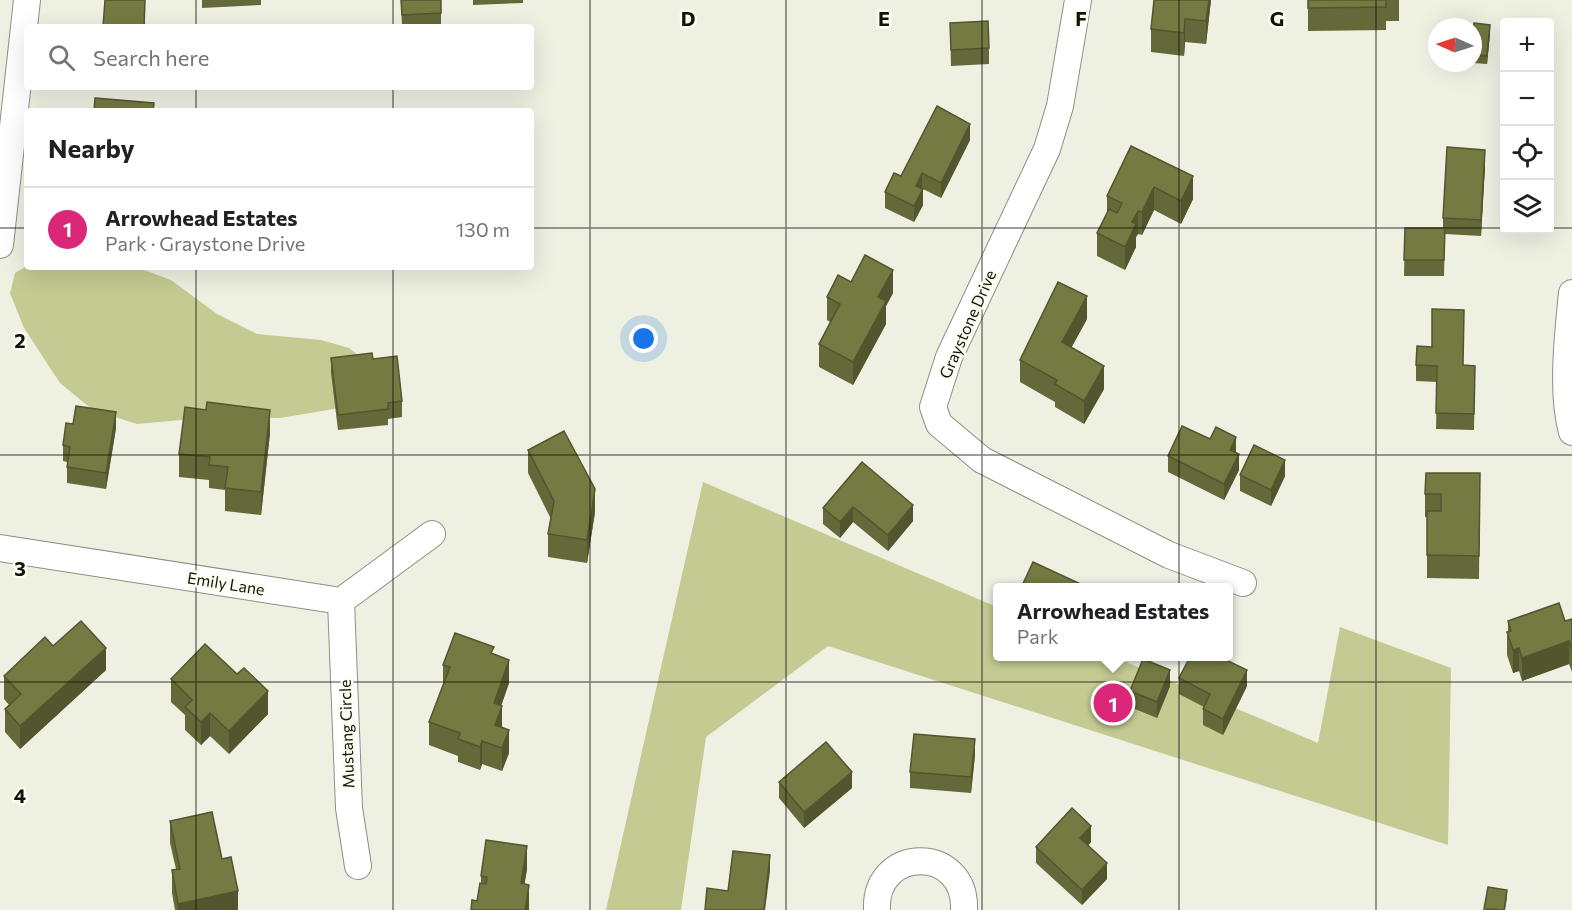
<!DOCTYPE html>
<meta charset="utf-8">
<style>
:root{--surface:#fff;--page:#f2f2f2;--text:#202124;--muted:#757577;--line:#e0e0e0;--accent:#db2777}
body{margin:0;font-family:Commissioner,sans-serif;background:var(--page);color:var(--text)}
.controls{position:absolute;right:18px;top:18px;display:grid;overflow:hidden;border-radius:6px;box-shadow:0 6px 24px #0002}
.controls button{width:54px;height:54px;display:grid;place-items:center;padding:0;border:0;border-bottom:2px solid var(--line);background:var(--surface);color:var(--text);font:30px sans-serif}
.compass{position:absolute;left:1428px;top:18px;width:54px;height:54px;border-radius:50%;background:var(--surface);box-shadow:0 6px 24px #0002;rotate:273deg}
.you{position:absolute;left:644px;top:339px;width:21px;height:21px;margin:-15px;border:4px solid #fff;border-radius:50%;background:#1a73e8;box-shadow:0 0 0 9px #1a73e833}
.badge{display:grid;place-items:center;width:39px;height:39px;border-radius:50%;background:var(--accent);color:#fff;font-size:20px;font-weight:700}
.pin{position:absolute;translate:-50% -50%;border:3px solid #fff;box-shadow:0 2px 6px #0006}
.popup{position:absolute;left:993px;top:583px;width:240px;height:78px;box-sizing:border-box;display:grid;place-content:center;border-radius:6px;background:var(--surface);filter:drop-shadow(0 2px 4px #0005);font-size:20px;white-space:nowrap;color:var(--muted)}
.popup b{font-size:22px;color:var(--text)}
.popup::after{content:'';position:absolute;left:50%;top:100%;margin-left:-12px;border:12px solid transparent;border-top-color:var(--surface)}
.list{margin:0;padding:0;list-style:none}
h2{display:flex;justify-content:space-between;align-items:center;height:78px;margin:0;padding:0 24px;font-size:26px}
h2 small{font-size:20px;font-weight:400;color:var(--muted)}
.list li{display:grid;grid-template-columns:39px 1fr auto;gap:18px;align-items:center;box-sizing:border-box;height:84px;padding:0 24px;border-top:2px solid var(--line)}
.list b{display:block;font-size:22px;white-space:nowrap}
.list p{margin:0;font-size:20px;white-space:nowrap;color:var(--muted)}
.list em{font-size:20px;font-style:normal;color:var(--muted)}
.icon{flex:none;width:33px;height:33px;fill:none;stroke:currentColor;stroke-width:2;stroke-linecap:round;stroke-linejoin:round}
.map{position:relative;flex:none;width:1572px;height:910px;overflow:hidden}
.search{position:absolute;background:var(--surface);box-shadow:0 6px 24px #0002;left:24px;top:24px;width:510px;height:66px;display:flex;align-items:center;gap:15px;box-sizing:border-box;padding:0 21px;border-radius:6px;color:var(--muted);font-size:22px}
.panel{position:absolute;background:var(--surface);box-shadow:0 6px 24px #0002;left:24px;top:108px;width:510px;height:162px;border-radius:6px}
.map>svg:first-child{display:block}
.green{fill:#c4ca92}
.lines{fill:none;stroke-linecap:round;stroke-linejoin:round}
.minor-casing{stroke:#8d8f82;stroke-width:28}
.minor{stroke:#fff;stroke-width:26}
.wall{fill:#656939}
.shaded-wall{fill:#52552e}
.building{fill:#757a42;stroke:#52552e;stroke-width:1.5}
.grid{fill:none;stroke:#12120e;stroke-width:1.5;stroke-opacity:0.55}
.labels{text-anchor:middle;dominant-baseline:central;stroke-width:5;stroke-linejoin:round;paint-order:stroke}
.street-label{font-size:16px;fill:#12120e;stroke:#fbfdef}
.grid-label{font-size:20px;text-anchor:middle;font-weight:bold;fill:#12120e;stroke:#fbfdef;stroke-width:5;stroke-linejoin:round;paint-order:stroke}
</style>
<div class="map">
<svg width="1572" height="910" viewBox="0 0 1572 910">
<rect width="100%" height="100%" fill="#eef0e2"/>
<!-- green -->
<g class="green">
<polygon points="27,266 136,267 171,280 217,314 257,334 321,340 349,348 370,365 373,389 334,409 280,418 203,418 137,424 93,410 60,383 24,328 10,293 15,273"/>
<polygon points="703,482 997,607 998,656 1114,657 1318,743 1340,627 1451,668 1448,845 828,646 706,737 681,910 606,910"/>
</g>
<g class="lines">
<!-- minor casing -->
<g class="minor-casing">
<g id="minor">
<polyline points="1078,0 1060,106 1047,149 949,357 933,407 939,424 982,460 1169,555 1243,583"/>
<polyline points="0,245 27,0"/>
<path d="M1572,293C1568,333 1561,393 1572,432"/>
<polyline points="0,548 341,601 432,534"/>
<polyline points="341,601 349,808 358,866"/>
<path d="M877,910C874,845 967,845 964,910"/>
</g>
</g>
<!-- minor -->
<use href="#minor" class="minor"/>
</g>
<!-- wall -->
<g class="wall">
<polygon points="202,0 261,0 261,5 202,8"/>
<polygon points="401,0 441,0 441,27 402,27"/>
<polygon points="473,0 523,0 523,3 473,5"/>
<polygon points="1154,0 1211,0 1206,44 1185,42 1184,56 1151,52 1151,29"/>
<polygon points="1308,0 1399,0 1399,21 1386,21 1386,30 1308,31"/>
<polygon points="950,23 989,48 989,64 951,66"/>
<polygon points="1473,31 1490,33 1487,64 1473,63"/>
<polygon points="970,140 941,198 923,189 923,205 914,222 885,208 885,192"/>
<polygon points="1131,146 1193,199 1181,224 1154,210 1142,235 1138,234 1136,237 1136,247 1125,270 1097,256 1097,233 1107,214 1107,196"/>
<polygon points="1485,166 1481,236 1445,234 1444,276 1404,276 1405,228 1443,228 1443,218"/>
<polygon points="851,282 893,293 886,306 886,324 853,385 819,367 819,344 830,322 827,320 827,297"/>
<polygon points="1087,319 1071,348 1104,389 1084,424 1055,407 1055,402 1020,382 1020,360"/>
<polygon points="331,358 373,359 402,401 402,417 388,419 388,425 338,430 331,373"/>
<polygon points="1416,365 1475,366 1474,430 1436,429 1437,382 1416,381"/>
<polygon points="73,424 116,428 106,489 67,483 67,462 63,461 63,445"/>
<polygon points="270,433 261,515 225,511 225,490 209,488 209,480 179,477 179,454"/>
<polygon points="528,450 595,512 587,563 548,557 548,534 551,519 528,473"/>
<polygon points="1236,453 1239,470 1224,500 1168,472 1168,456"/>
<polygon points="862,462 913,521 888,551 853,522 840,538 823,524 823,508"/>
<polygon points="1480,473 1479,579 1427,578 1427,517 1425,517 1425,494"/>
<polygon points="1240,475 1285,476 1271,506 1240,491"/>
<polygon points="1572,619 1572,672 1569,664 1522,681 1519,671 1513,673 1507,655 1507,632 1508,632 1508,621 1565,621"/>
<polygon points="53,646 106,670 20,749 5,732 5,709 9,705 4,699 4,676"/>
<polygon points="494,654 509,683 501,706 502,727 509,753 502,771 482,764 480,770 458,762 458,756 429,745 429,722 443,685 443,665"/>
<polygon points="1179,678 1247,686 1223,735 1203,725 1203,709 1204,707 1179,694"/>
<polygon points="171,679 268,714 229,754 210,736 201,745 185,730 185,715 171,702"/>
<polygon points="1170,686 1157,718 1130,707 1130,691"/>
<polygon points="975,755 971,793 910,788 910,772"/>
<polygon points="779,782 852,788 804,828 779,798"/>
<polygon points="170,821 222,859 238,910 175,910 172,893 172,870 176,869 170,843"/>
<polygon points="1091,842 1088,846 1107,879 1082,905 1036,863 1036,847"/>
<polygon points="527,869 524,884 529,910 471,910 477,901 481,883 481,876"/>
</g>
<!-- shaded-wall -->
<g class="shaded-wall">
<polygon points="145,0 145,27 144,27"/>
<polygon points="1209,0 1211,0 1206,44 1206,21"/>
<polygon points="1185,19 1185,42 1184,56 1184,33"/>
<polygon points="1490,25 1490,33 1487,64 1487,56"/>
<polygon points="970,124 970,140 941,198 941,183"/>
<polygon points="1485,150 1485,166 1481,236 1481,220"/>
<polygon points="922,173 922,189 916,186"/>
<polygon points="1193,176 1193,199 1181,224 1181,201"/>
<polygon points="1154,187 1154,210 1142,235 1142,212"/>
<polygon points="923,189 923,205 914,222 914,206"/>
<polygon points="1138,211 1138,234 1136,237 1136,247 1125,270 1125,247 1132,222"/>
<polygon points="893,270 893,293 886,306 886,324 853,385 853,362 878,297"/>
<polygon points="1087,296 1087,319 1062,365 1062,342"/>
<polygon points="1104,366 1104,389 1084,424 1084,401"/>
<polygon points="270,410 270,433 261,515 261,492"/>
<polygon points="116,412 116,428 106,489 106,473"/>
<polygon points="1236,437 1236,453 1230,450"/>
<polygon points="1239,454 1239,470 1224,500 1224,484"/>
<polygon points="1285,460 1285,476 1271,506 1271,490"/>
<polygon points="595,489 595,512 587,563 587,540"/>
<polygon points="913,505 913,521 888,551 888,535"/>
<polygon points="853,507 853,522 840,538 840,522"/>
<polygon points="1569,641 1569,664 1522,681 1522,658"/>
<polygon points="106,648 106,670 20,749 20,726"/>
<polygon points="1519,648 1519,671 1513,673 1513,650"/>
<polygon points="509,660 509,683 494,726 494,703"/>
<polygon points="1170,670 1170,686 1157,718 1157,702"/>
<polygon points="1247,670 1247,686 1223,735 1223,719"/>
<polygon points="268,691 268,714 229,754 229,731"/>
<polygon points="502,706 502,729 495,748 495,725"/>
<polygon points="210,713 210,736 201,745 201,722"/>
<polygon points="509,730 509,753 502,771 502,748"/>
<polygon points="975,739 975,755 971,793 971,777"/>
<polygon points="482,741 482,764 480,770 480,747"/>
<polygon points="852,772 852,788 804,828 804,812"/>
<polygon points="1091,826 1091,842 1080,854 1080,838"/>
<polygon points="527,846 527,869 521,906 521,883"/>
<polygon points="770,855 770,871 765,910 764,910"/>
<polygon points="1107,863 1107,879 1082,905 1082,890"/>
<polygon points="529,885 529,910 525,910"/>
<polygon points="1507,890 1507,898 1505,910 1504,910"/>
<polygon points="238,891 238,910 178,910 178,904"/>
</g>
<!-- building -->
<g class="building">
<polygon points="105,0 145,0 144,27 103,27"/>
<polygon points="401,0 441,0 441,13 402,15"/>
<polygon points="1154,0 1209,0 1206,21 1185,19 1184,33 1151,29"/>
<polygon points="1308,0 1386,0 1386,7 1308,8"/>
<polygon points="988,21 989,48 951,50 950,23"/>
<polygon points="1474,23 1490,25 1487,56 1473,55"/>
<polygon points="95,98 154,103 153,111 94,111"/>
<polygon points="937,106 970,124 941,183 922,173 916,186 923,189 914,206 885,192 894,173 901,176"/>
<polygon points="1131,146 1193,176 1181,201 1154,187 1142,212 1138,211 1132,222 1136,224 1125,247 1097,233 1109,209 1117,213 1122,203 1107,196"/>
<polygon points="1447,147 1485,150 1481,220 1443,218"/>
<polygon points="1405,228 1445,228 1444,260 1404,260"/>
<polygon points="865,255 893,270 878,297 886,301 853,362 819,344 840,304 827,297 838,275 851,282"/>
<polygon points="1058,282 1087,296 1062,342 1104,366 1084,401 1055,384 1057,380 1020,360"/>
<polygon points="1432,309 1464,310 1463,365 1475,366 1474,414 1436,413 1437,366 1416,365 1417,346 1432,347"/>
<polygon points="372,353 373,359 397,356 402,401 388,403 388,409 338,415 331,358"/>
<polygon points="207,402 270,410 261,492 225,488 228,467 209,465 210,457 179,454 185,407 206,410"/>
<polygon points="76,406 116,412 106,473 67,467 70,447 63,445 66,423 73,424"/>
<polygon points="1182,426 1210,439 1216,427 1236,437 1230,450 1239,454 1224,484 1168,456"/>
<polygon points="564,431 595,489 587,540 548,534 554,501 528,450"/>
<polygon points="1254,445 1285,460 1271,490 1240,475"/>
<polygon points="862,462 913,505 888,535 853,507 840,522 823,508"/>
<polygon points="1426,473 1480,473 1479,556 1427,555 1427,511 1441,511 1441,494 1425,494"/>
<polygon points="1033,562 1089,588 1021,588"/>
<polygon points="1559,603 1565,621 1572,619 1572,649 1569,641 1522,658 1519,648 1513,650 1507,632 1511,631 1508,621"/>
<polygon points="81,621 106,648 20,726 5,709 21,694 4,676 45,637 53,646"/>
<polygon points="455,633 494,647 491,653 509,660 494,703 502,706 495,725 509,730 502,748 482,741 480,747 458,739 460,733 429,722 450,667 443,665"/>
<polygon points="205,644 237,674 244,668 268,691 229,731 210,713 201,722 185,707 192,700 171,679"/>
<polygon points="1190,657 1220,657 1247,670 1223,719 1203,709 1210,694 1179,678"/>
<polygon points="1143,659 1170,670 1157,702 1130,691"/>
<polygon points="914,734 975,739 971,777 910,772"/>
<polygon points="826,742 852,772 804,812 779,782"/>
<polygon points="1072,808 1091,826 1080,838 1107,863 1082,890 1036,847"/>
<polygon points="212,812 222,859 231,857 238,891 178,904 172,870 180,869 170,821"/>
<polygon points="486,840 527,846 521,883 529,885 525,910 471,910 472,900 477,901 480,883 486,884 487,877 481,876"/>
<polygon points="733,851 770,855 764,910 705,910 707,888 728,891"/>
<polygon points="1488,887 1507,890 1504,910 1484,909"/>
</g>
<!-- grid -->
<path class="grid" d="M196,0V27M393,0V27M590,0V910M786,0V910M982,0V910M1179,0V910M1376,0V910M196,87V111M393,87V111M0,228H27M531,228H1504M1550,228H1572M196,267V910M393,267V910M0,455H1572M0,682H1572"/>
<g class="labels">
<!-- street labels -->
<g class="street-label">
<text transform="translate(967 324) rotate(-66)">Graystone Drive</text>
<text transform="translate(226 583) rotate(9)">Emily Lane</text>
<text transform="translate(346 734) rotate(-92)">Mustang Circle</text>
</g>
</g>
<g class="grid-label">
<text x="688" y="26">D</text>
<text x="884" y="26">E</text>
<text x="1081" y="26">F</text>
<text x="1277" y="26">G</text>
<text x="20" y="348">2</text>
<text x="20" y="576">3</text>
<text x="20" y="803">4</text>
</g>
</svg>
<div class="controls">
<button>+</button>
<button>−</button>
<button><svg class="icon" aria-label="locate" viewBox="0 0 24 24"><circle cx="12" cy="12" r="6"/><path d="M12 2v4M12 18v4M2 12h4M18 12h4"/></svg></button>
<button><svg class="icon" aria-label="layers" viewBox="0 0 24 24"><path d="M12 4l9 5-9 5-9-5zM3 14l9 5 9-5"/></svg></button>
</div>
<svg class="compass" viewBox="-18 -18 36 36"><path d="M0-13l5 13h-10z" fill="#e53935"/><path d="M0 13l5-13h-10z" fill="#757577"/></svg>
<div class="you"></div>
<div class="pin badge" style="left:1113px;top:703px">1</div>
<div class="popup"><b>Arrowhead Estates</b>Park</div>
<div class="search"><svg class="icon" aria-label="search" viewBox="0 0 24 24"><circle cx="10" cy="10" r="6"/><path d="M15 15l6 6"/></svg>Search here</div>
<section class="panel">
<h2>Nearby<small></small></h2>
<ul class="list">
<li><span class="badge">1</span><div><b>Arrowhead Estates</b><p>Park · Graystone Drive</p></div><em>130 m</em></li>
</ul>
</section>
</div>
